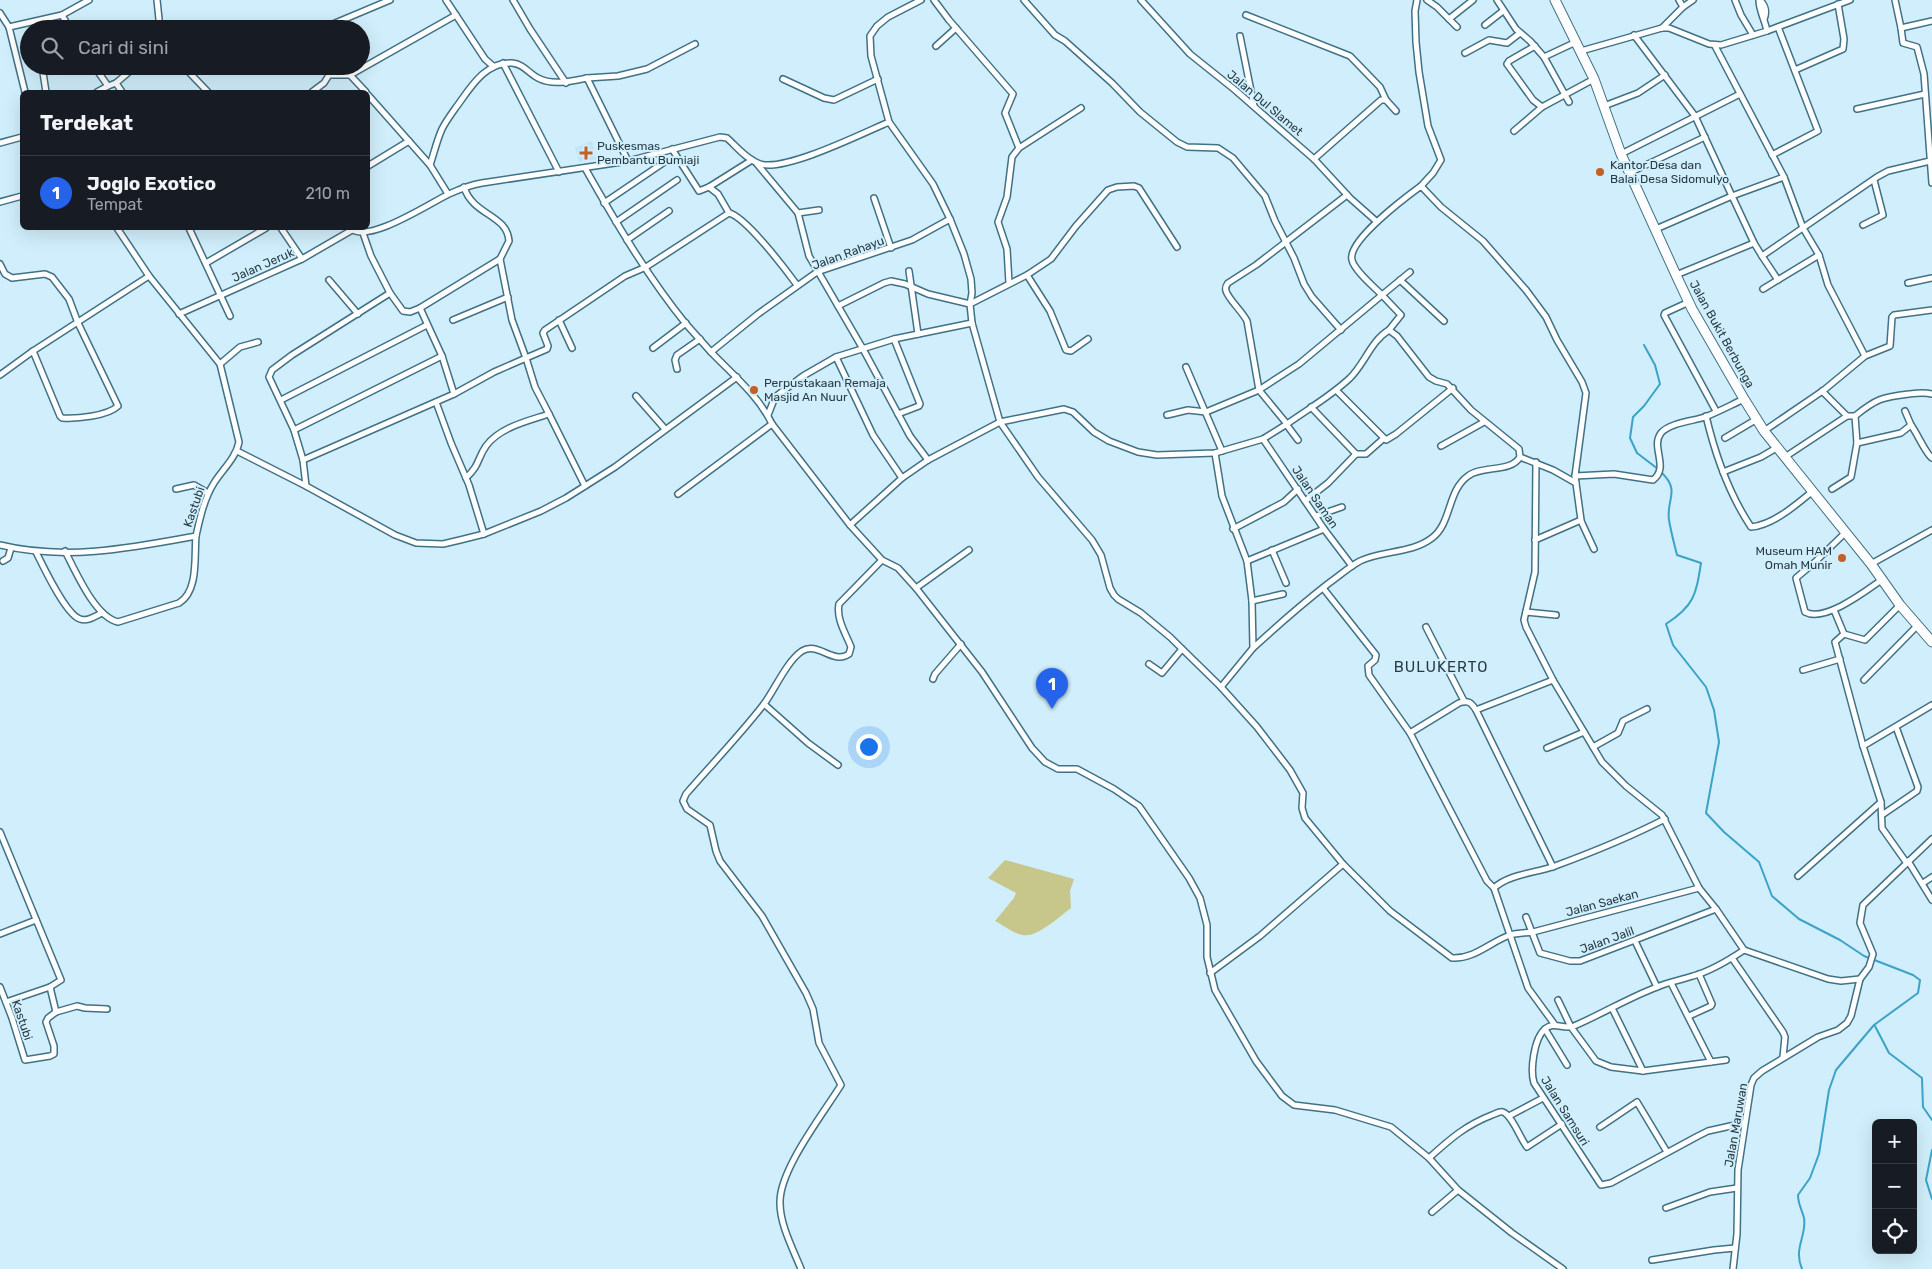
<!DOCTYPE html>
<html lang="id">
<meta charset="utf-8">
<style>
:root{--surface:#171b24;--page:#20242c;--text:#f1f3f6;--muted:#9ea1a6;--line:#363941;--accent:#2563eb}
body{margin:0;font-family:Rubik,sans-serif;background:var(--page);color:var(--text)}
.controls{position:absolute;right:15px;bottom:15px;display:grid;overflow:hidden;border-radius:8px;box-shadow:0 5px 20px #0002}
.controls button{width:45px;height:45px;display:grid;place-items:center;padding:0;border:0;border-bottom:1px solid var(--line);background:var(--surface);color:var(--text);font:25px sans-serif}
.you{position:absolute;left:868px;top:746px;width:18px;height:18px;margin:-12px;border:4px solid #fff;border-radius:50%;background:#1a73e8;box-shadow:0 0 0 8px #1a73e833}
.badge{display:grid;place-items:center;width:32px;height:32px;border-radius:50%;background:var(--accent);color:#fff;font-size:16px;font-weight:700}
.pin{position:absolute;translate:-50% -41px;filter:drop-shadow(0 1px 2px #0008)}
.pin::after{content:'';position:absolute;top:26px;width:18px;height:15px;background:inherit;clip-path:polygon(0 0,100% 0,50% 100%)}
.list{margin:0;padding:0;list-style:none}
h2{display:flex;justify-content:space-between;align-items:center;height:65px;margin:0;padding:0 20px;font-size:21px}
h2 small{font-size:16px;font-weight:400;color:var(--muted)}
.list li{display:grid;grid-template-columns:32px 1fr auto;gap:15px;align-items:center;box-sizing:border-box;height:75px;padding:0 20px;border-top:1px solid var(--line)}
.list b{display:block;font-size:19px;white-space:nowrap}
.list p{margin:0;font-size:16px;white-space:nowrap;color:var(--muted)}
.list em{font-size:16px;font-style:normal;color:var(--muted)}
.icon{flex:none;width:28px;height:28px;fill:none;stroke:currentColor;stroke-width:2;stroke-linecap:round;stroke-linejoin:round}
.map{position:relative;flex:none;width:1932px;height:1269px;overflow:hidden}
.search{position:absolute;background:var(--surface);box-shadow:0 5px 20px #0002;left:20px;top:20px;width:350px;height:55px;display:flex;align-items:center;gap:12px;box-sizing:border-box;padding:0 18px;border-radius:28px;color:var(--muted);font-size:19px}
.panel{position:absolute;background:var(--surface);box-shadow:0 5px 20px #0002;left:20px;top:90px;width:350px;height:140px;border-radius:8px}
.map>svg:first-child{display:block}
.built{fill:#b9e7fc}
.green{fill:#c7c68b}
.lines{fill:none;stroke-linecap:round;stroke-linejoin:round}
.stream{stroke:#3ca2c8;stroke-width:2}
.street-casing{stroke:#417185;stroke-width:8}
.primary-casing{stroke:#417185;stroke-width:11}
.street{stroke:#fff;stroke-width:5}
.primary{stroke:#fff;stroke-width:9}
.poi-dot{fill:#c36027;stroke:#d0eefb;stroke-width:2}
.labels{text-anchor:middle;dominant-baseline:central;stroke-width:4;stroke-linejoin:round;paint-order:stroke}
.street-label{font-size:12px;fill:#273b44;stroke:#d0eefb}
.poi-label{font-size:12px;fill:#273b44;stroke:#d0eefb;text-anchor:start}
.quarter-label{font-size:15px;letter-spacing:1px;fill:#273b44;stroke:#d0eefb}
</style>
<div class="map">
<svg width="1932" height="1269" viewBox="0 0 1932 1269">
<rect width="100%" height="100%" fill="#d0eefb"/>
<!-- built -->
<polygon class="built" points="592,141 596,159 579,162 575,148"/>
<!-- green -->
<path class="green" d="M1005,860L1074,879L1070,891L1071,908C1060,916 1037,938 1023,935C1014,934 1003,925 995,921L1014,898L1016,893L988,878Z"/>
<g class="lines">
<!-- stream -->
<g class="stream">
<polyline points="1644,345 1655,365 1660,384 1644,406 1633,417 1630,438 1637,453 1658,469"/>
<path d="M1661,472C1681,491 1666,499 1669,520C1671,532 1674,543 1677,555L1701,563C1696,595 1694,606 1666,624L1673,645L1706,687L1714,710L1719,742L1706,813L1724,832L1759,862L1772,896L1799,919L1840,940L1864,956L1913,975L1920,980L1918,993L1874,1025L1836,1070L1829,1090L1819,1154L1810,1178L1798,1195C1798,1204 1802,1210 1804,1218C1807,1236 1793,1248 1802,1269"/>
<polyline points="1875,1026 1889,1053 1922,1078 1923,1107 1932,1120"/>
<polyline points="1932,1150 1926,1180 1932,1199"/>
</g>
<!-- street casing -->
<g class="street-casing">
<g id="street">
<polyline points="157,0 160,29"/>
<polyline points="446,0 485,59 493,66"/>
<polyline points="513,0 530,29 566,83"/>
<polyline points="921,0 888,17 877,26 870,36 871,56 889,122 933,184 950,219 964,254 971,279 972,293 970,304 972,323 1000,422 1064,409 1073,412 1094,432 1109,441 1138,452 1157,455 1215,453 1263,439 1287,424"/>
<polyline points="934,0 949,20 1013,94 1005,113 1019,148 1012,157 1007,197 998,222 1007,249 1009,283"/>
<polyline points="1024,0 1055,35 1065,41 1112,83 1140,112 1177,142 1187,147 1218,148 1233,158 1265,196 1275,221 1294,258 1304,284 1312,297 1341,330"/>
<polyline points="1141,0 1190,54 1235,90 1314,159 1350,198 1376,221"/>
<polyline points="1417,0 1415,11 1416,42 1419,72 1428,126 1441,160 1433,173 1421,186"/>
<polyline points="1427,0 1437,7 1457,27"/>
<polyline points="1497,0 1516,29 1530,41 1544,57 1569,102"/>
<polyline points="1679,0 1683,7"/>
<polyline points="1735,0 1741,15 1753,35"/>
<path d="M1759,0C1759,11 1765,20 1767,31"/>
<path d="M1760,0C1765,5 1767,12 1764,19"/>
<polyline points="1895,0 1901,28 1932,21"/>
<polyline points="0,13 9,27 25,92"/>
<polyline points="1246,15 1350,56 1380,87 1386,100"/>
<polyline points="1449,19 1473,0"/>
<polyline points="1485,25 1503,11"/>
<polyline points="9,27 62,15"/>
<polyline points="1662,28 1683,7 1693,0"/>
<polyline points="1901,28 1903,43 1917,47 1924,74 1932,183"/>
<polyline points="70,29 62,15 89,0"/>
<polyline points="321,29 390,0"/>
<polyline points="1634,35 1695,116 1732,196 1784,177"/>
<polyline points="1240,36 1254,106"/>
<polyline points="936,46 956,28"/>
<polyline points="1535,46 1509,61 1507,64 1533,100 1542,107"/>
<polyline points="1715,46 1784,177 1803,228 1819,255 1828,285 1865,356"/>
<polyline points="1581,51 1662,28 1669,28 1709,44 1721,45 1767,31 1850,0"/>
<polyline points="1465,53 1489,40 1507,43 1520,33"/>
<polyline points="1544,57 1576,42"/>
<polyline points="503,63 559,172"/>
<polyline points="42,66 46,92"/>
<polyline points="94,66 108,86 116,83 136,66"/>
<polyline points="183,66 208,92"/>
<polyline points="1795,70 1843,49 1844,39 1838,4"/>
<polyline points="329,75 329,66"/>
<polyline points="350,75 456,15"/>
<polyline points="587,78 618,76 647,69 695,44"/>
<polyline points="783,79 824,98 834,100 878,79"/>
<polyline points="116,83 122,92"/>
<polyline points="97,92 108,86"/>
<polyline points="312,92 324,83 329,75 350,75 366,92"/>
<polyline points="368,95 430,165"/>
<polyline points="1604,106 1638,93 1665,75"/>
<polyline points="1857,109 1925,94"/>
<polyline points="1514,131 1542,107 1594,79"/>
<polyline points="0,143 22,137"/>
<polyline points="1019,148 1081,108"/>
<polyline points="672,149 699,191 709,187 752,160"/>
<polyline points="1621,154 1740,94"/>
<polyline points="1772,155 1818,131 1778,27"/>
<polyline points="1314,159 1381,100 1386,100 1396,111"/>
<polyline points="757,164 798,213 809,256 863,349 910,436 928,460"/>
<polyline points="368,166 409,141"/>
<path d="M585,168C615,221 647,276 686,324C694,333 703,343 711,352C732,374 759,396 772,424L850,525L902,478L928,460L1000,422L1038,477L1092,540L1101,555L1110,588L1114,595L1118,599L1141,613L1170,637L1221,687L1257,727L1290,770L1303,793L1302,808L1305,818L1343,864"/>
<polyline points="1629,173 1705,137"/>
<path d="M464,187C473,216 507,214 509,241L500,259"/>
<polyline points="709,187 718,194 729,213"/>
<path d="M448,194L430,165C434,153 437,140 442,129C446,121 452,113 457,106C470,88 486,61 512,63C524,64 528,73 538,78C553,86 572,81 587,78L628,161"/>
<polyline points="874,198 891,248"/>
<polyline points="0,202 22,196"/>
<polyline points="604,203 666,161"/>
<polyline points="798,213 819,210"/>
<polyline points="616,222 677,180"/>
<polyline points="1863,225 1883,215 1874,180"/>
<polyline points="189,228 230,316"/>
<polyline points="281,228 302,259"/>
<path d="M350,228C367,245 430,203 449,194C460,189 470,185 482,183L628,161L720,137L727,138C736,146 747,160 760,164C785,172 863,133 889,122"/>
<polyline points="1656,229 1732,196 1754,243 1762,256 1877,177 1888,171 1930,161"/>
<polyline points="363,233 371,256 390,293 292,355 272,370 269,377 294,430 303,460 306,486 395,535 416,543 443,544 460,540 484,534 541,511 566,498 615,467 737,377"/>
<polyline points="627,240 669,211"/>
<polyline points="1762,256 1778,280"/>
<polyline points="206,263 266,228"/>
<path d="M0,264L5,274L12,278L45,274L52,277L69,299L78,323L118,406C108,416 76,419 62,418L60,416L33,351"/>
<polyline points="909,271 918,334"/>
<polyline points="1027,275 1050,311 1066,350 1071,351 1088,339"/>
<polyline points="1676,275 1754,243"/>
<polyline points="329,280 358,314"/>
<polyline points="1400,280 1444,321"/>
<polyline points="1908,283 1932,278"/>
<polyline points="1763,289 1819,255"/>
<polyline points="390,293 403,311 410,312 420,308 442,356 454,394 494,372 526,358 535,387 549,414"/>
<polyline points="1689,302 1665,313 1664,315 1716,411"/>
<polyline points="838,306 884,283 891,281 905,284 928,294 970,304 1027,275 1051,259 1076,226 1108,190 1117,187 1134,186 1139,188 1177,247"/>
<path d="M420,308L500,259L512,320L526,358L547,349L548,346L543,333L545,330L625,276L646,267L729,213C746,217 786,270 797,285"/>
<polyline points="179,314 302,259 352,230"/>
<polyline points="453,320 508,297"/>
<polyline points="559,320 572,348"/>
<polyline points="1389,330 1401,315 1382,295 1410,272"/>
<polyline points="894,339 920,404 919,406 898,414"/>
<polyline points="653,348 686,323"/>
<polyline points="711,352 758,314 817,272 912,240 950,219"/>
<polyline points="836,357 873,435 902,478"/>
<polyline points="220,364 240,347 258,342"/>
<polyline points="1186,367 1222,451"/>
<polyline points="677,369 675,360 677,355 700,339"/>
<polyline points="0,375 33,351 149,276 117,228"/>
<polyline points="1336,390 1386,440 1396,434 1453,388"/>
<polyline points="1822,391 1847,416"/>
<polyline points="636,396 665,429"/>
<polyline points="281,400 427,325"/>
<polyline points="436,402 451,443 469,485 484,534"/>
<polyline points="1905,411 1911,425"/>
<polyline points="768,415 775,397 803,376 836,357 894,339 972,323"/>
<path d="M1167,415L1188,410L1206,412L1259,390L1247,321C1242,311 1229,300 1226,291C1225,287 1226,286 1228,283L1256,265L1347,195"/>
<path d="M1706,416C1715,454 1729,494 1751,527C1773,525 1796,505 1813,491"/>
<path d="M1855,416C1876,399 1882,397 1909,394C1917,393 1924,392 1932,394"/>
<polyline points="1286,424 1298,440"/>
<polyline points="294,430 442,356"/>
<polyline points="1764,431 1824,390 1865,356 1890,346 1892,317 1894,315 1932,310"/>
<polyline points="1725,438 1757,419"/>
<polyline points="1263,439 1324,529 1352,566"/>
<path d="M1857,443L1901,433L1911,425C1917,433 1926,454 1932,458"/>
<polyline points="1441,446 1484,422"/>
<polyline points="237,451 306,486"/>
<polyline points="1215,453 1222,496 1247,561 1252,601 1253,648 1221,687"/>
<polyline points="1356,454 1366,454 1383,439"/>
<polyline points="1520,457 1553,470 1576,483"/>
<polyline points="1785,457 1847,416 1855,416 1857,443 1851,477 1832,489"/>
<polyline points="303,460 454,394"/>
<path d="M1536,462L1535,572L1524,620L1526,627L1553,680L1602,762L1626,786L1662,815L1699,888L1716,909L1744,950C1729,960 1711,971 1693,976C1681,980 1668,982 1657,987C1628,998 1602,1014 1574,1026C1564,1030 1554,1021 1545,1029C1534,1038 1530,1070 1534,1083L1601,1185L1611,1183L1698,1136L1708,1131L1744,1123"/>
<polyline points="1723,472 1761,457 1778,447"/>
<path d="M466,478C480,465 477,459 486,446C500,427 528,421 549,414L585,486"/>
<polyline points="176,489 194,485 208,493"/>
<polyline points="678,494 772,424"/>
<polyline points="1305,501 1328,483 1356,454 1311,407"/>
<polyline points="1316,516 1342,507"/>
<polyline points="1581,521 1594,549"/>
<polyline points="850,525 882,560 898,568 916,588 982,672 1032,748 1045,762 1058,769 1077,769 1114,789 1139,806 1189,878 1200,898 1207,925 1207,957 1215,990 1256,1061 1282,1096 1294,1105 1335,1110 1391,1127 1429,1158 1458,1190 1512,1233 1563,1269"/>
<polyline points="1233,529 1284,502 1298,489"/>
<path d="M1846,532L1815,562L1796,578L1805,612C1825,623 1867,590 1883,579"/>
<polyline points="1535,540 1581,520 1575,476"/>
<path d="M0,545C65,561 131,548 196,536C200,518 204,499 214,483C222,470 236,458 239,442L220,364L149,276"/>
<polyline points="1272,550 1286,583"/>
<path d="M65,551C76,572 95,617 118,622L179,603C199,591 194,556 196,536"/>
<path d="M36,552C43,566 66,615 80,619C88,622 95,616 102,613"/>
<polyline points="3,561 8,558 11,548"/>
<polyline points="1247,561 1324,529"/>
<polyline points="1871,564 1932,530"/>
<polyline points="916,588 969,550"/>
<polyline points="1323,588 1376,655 1375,660 1368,666 1369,675 1410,733 1487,881 1494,888 1528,988 1555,1025"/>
<polyline points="1252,601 1283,594"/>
<polyline points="1834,610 1844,634 1835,642 1863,746 1881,802 1882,828 1906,862"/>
<polyline points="1526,612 1556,615"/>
<polyline points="1426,627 1464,701"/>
<polyline points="1844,634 1865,640 1900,605"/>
<path d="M1253,648C1278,625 1302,604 1329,583C1339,576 1349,567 1360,561C1383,550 1411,554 1432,538C1452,523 1447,491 1468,476C1482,465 1511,473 1520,457L1519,449L1471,410L1447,384L1436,381L1429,377L1397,336L1389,330C1371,341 1365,363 1350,378C1331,396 1308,409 1287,424L1259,390L1299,364L1382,295C1374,287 1354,270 1352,260C1347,241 1406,197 1421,186L1441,207L1483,241L1526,290L1546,317L1557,340L1582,382L1586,393L1575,476L1614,474L1653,480C1670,467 1650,447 1661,433C1669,423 1693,421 1705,417C1718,412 1731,405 1744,399"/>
<polyline points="1149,664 1162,673 1182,649"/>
<polyline points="1803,670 1840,659"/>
<polyline points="933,679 935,674 961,644"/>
<polyline points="1864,680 1917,626"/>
<polyline points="764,704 808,743 838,765"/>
<polyline points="1476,710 1553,680"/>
<path d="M1410,733L1459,703C1468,700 1471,702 1476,710L1553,867"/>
<polyline points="1863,746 1932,705"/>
<polyline points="1593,747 1618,733 1623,721 1647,709"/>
<polyline points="1547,748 1584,732"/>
<polyline points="1882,815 1917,791 1918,787 1896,727"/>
<polyline points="0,832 61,980 50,987 6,1002"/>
<polyline points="1908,861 1932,900"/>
<polyline points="1798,876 1881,802"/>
<polyline points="1923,883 1932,877"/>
<path d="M1494,888C1509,874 1536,873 1555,866C1593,852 1630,837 1665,819"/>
<polyline points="1526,917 1540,953 1570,961 1580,961 1716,909"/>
<polyline points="0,934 36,920"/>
<polyline points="1635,941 1657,987"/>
<polyline points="1744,950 1828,979 1841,981 1860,979"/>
<polyline points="1732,958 1783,1032 1785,1037 1783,1057"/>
<path d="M1210,973L1260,936L1343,864L1390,911L1452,958C1475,959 1490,942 1510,935C1517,933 1526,933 1533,932L1699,888"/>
<polyline points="1671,983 1711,1062"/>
<polyline points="0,987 12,1018 25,1060 50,1056 54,1054 54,1046 46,1022 48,1018 56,1012 77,1006 85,1008 107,1009"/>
<polyline points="50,987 56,1012"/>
<polyline points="1558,1000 1571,1027 1596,1061 1611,1067 1643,1071 1726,1060"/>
<polyline points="1612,1008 1643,1071"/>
<polyline points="1689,1016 1711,1006 1712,1004 1699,974"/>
<polyline points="1545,1029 1567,1065"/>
<polyline points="1509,1116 1543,1098"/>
<polyline points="1600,1127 1637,1102 1667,1152"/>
<path d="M1429,1158C1450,1139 1466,1125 1492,1115C1495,1114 1500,1111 1503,1112C1512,1115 1521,1140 1527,1147L1562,1124"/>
<polyline points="1666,1208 1710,1192 1737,1188"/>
<polyline points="1432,1212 1458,1190"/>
<polyline points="1652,1260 1714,1250 1735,1248"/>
<path d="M801,1269C793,1249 780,1225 780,1203C779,1170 823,1114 841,1085L819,1043L813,1009L806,993L762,916L720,861L716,851L710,825L687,809L683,801L686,794C712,764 740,735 764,704C775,689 787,661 802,651C818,641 833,665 849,654L851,647C846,634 836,619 839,604L882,560"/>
<polyline points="1733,1269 1737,1234 1738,1170 1751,1085 1754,1078 1762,1071 1818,1037 1838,1030 1847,1023 1851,1016 1860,979 1869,967 1873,954 1860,923 1863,905 1932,839"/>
</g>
</g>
<!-- primary casing -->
<g class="primary-casing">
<polyline id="primary" points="1555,0 1594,79 1621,154 1676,275 1692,309 1744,399 1764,431 1871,564 1900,605 1932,642"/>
</g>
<!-- street -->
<use href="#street" class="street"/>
<!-- primary -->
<use href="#primary" class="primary"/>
</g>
<!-- markers -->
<g class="poi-dot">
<path d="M583.5 145.5h5v5h5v5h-5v5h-5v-5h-5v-5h5z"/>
<circle cx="1600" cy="172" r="5"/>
<circle cx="754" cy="390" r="5"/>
<circle cx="1842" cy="558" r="5"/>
</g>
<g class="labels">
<!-- street labels -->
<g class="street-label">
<text transform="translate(1265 103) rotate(40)">Jalan Dul Slamet</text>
<text transform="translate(848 253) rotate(-20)">Jalan Rahayu</text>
<text transform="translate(263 265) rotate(-24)">Jalan Jeruk</text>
<text transform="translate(1722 334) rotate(61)">Jalan Bukit Berbunga</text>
<text transform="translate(1315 497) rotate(56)">Jalan Saman</text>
<text transform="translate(194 507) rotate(-71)">Kastubi</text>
<text transform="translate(1602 903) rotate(-15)">Jalan Saekan</text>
<text transform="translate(1607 940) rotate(-20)">Jalan Jalil</text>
<text transform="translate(22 1020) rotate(71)">Kastubi</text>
<text transform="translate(1565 1111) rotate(58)">Jalan Samsuri</text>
<text transform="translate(1736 1125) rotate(-80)">Jalan Maruwan</text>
</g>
<!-- poi labels -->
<g class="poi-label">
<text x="597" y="146">Puskesmas<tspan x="597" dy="14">Pembantu Bumiaji</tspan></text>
<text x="1610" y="165">Kantor Desa dan<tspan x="1610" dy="14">Balai Desa Sidomulyo</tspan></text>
<text x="764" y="383">Perpustakaan Remaja<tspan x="764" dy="14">Masjid An Nuur</tspan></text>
<text x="1832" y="551" text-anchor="end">Museum HAM<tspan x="1832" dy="14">Omah Munir</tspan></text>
</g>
<!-- quarter labels -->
<g class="quarter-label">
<text x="1441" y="667">BULUKERTO</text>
</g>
</g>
</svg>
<div class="controls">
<button>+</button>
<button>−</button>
<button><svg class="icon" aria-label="locate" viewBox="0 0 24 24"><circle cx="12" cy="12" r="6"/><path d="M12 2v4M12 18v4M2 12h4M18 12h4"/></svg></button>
</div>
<div class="you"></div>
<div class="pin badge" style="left:1052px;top:709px">1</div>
<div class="search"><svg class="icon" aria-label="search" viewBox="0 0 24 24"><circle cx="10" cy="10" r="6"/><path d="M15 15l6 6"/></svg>Cari di sini</div>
<section class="panel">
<h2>Terdekat<small></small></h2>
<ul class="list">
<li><span class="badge">1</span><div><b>Joglo Exotico</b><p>Tempat</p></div><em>210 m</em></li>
</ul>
</section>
</div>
